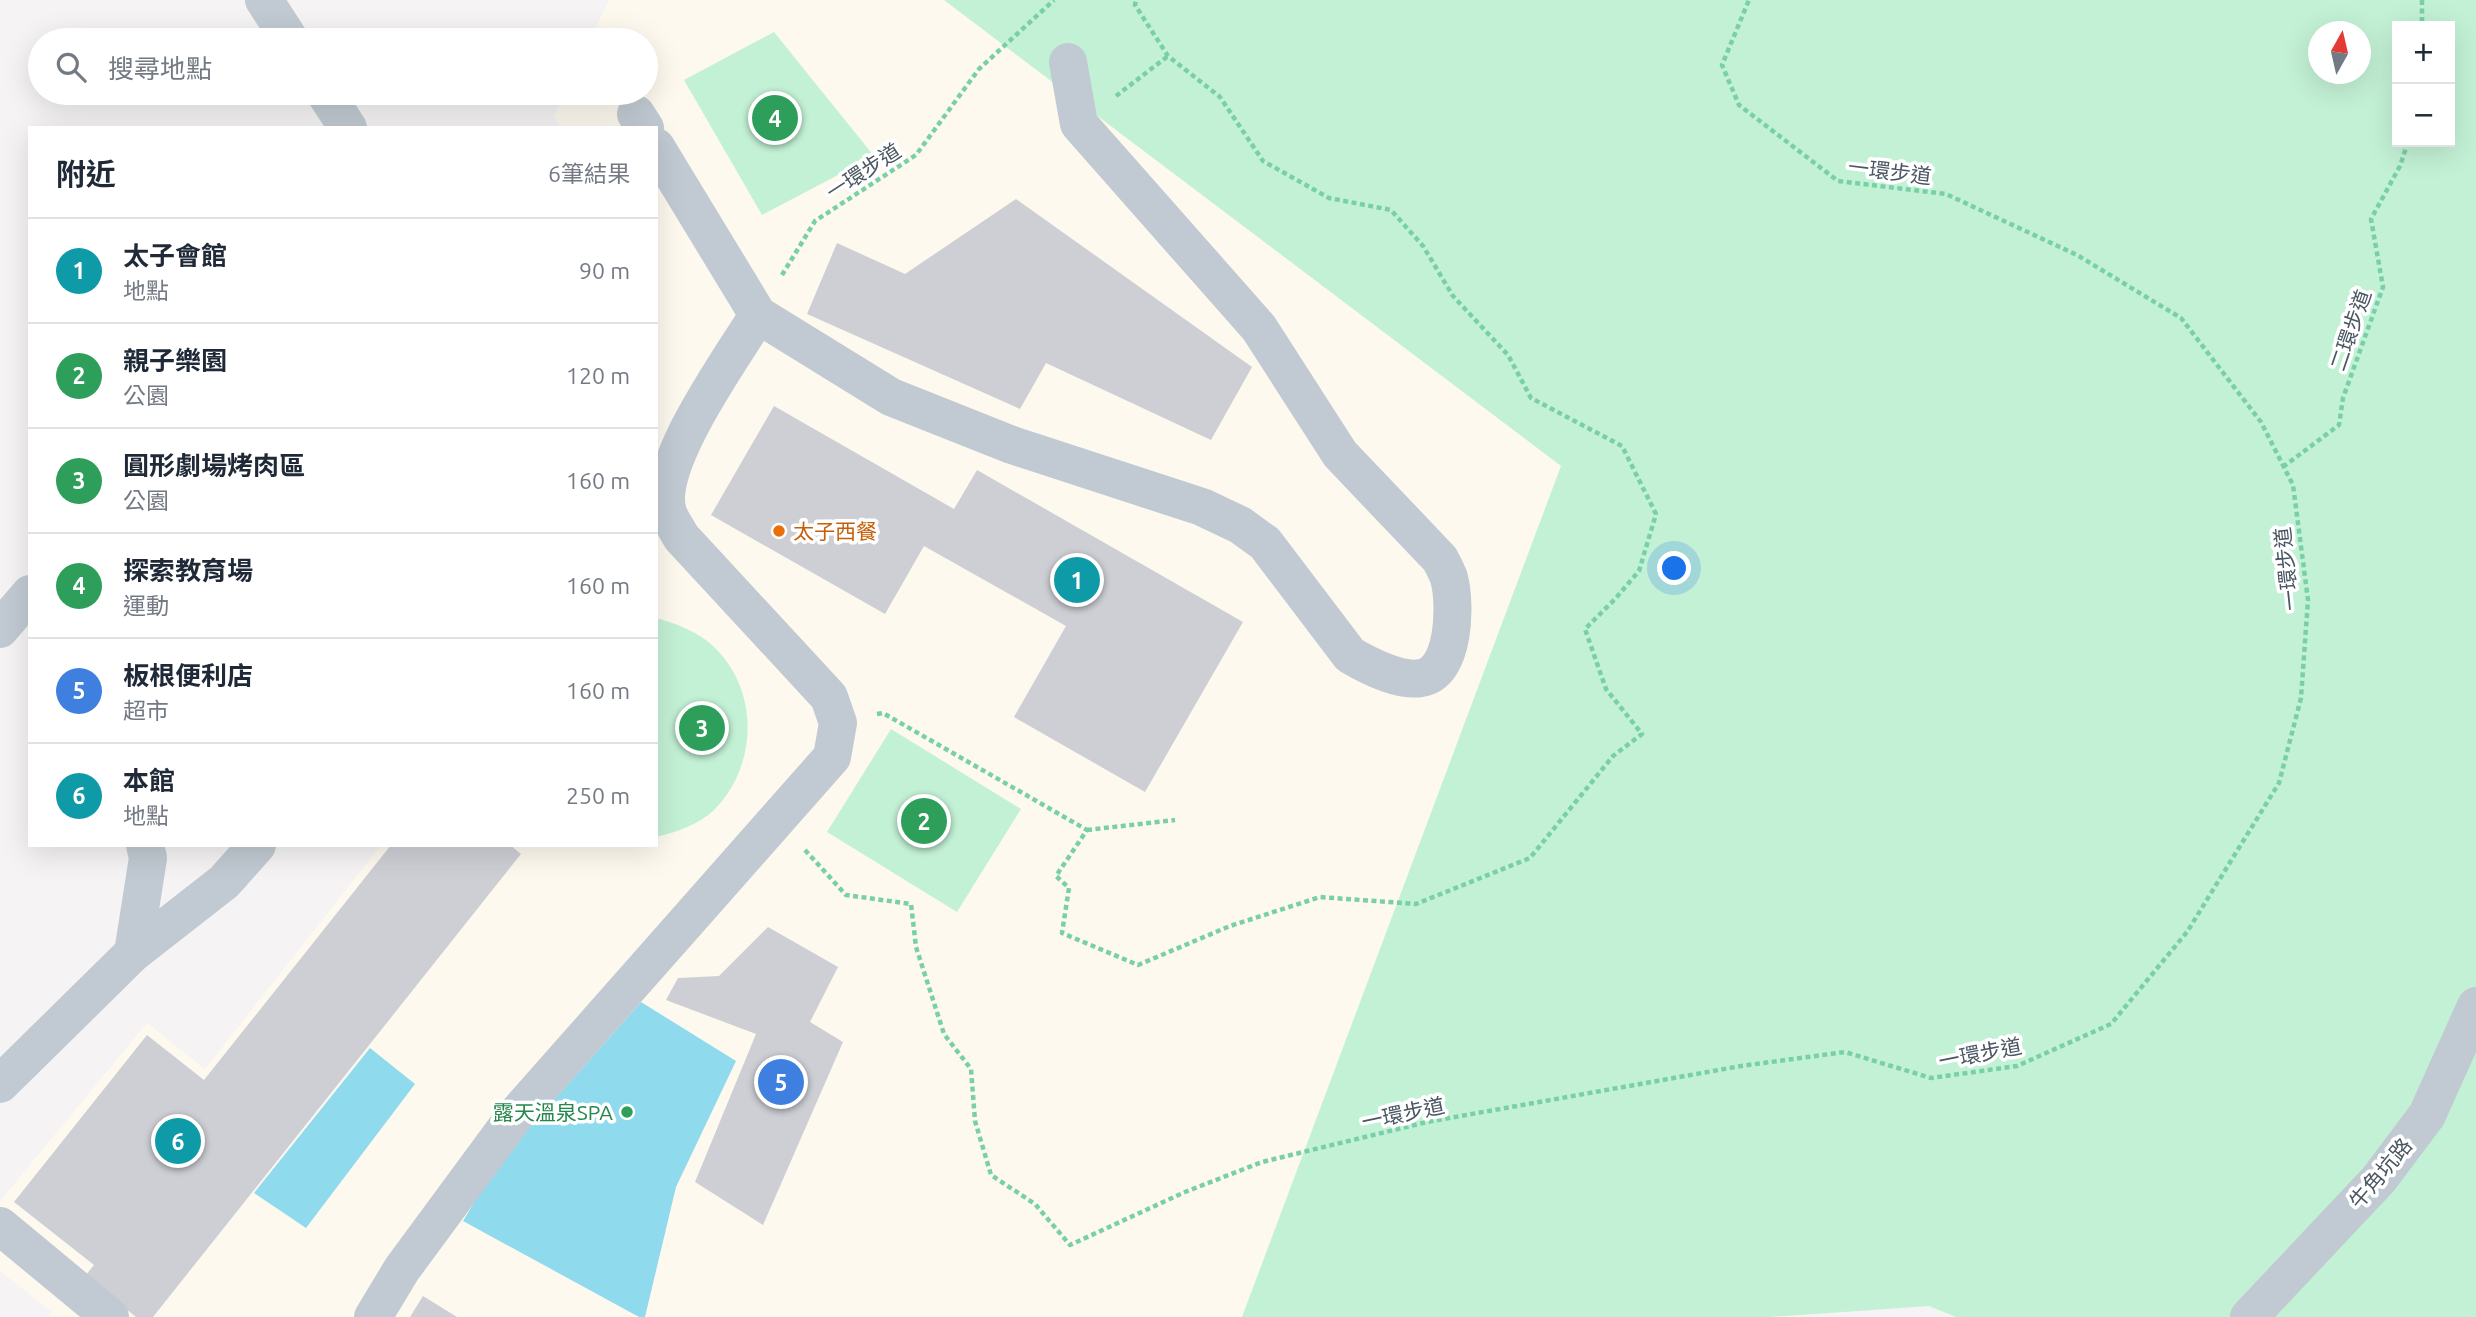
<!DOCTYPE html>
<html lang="zh-TW">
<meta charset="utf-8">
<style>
:root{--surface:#fff;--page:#f2f2f3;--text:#1f2937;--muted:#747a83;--line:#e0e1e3;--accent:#0f766e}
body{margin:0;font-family:Ubuntu,"Noto Sans TC",sans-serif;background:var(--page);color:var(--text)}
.controls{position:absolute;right:21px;top:21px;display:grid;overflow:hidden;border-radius:0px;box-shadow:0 7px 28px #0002}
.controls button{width:63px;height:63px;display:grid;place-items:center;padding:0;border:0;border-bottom:2px solid var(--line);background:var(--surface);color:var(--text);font:35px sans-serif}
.compass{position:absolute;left:2308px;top:21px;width:63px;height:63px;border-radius:50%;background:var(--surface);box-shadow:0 7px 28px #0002;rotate:8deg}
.you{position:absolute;left:1675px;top:569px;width:24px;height:24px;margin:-18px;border:5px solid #fff;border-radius:50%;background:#1a73e8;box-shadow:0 0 0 10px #1a73e833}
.badge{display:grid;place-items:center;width:46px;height:46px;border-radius:50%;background:var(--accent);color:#fff;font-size:23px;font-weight:700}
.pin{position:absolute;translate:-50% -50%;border:4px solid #fff;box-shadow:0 2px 7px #0006}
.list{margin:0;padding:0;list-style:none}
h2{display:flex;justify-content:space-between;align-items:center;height:91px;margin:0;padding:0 28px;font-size:30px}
h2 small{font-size:23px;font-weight:400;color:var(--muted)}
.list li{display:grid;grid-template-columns:46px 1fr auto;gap:21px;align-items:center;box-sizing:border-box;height:105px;padding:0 28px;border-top:2px solid var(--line)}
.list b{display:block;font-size:26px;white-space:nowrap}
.list p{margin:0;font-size:23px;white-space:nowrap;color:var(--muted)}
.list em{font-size:23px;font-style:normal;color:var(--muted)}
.icon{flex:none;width:38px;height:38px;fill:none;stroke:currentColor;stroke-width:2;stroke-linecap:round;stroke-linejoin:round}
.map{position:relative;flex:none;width:2476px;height:1317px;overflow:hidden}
.search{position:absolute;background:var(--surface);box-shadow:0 7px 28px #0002;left:28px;top:28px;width:630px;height:77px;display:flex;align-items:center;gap:18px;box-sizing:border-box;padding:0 24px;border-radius:38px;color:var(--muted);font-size:26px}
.panel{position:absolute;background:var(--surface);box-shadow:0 7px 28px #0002;left:28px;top:126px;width:630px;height:721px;border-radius:0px}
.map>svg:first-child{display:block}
.commercial{fill:#fdf9ef;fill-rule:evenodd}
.green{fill:#c3f1d5;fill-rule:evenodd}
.water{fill:#90daee}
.building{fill:#cdcfd5}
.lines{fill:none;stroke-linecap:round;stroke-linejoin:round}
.path{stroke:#7ad0a6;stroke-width:4.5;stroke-dasharray:5 3.5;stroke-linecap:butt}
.minor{stroke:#c1cad2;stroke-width:38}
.food-dot{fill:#e8710a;stroke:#fff;stroke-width:2.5}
.leisure-dot{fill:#2e9e5b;stroke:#fff;stroke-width:2.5}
.labels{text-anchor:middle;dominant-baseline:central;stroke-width:7;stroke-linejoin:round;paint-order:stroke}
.street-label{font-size:21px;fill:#4a5661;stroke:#fff}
.food-label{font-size:21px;fill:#c56008;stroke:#fff;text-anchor:start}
.leisure-label{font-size:21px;fill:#27864d;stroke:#fff;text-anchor:end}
</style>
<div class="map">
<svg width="2476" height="1317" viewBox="0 0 2476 1317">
<rect width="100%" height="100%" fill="#f5f3f3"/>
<!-- commercial -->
<path class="commercial" d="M609,0H2476V716L1327,1317H48L52,1312L0,1271V1201L147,1023L205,1069L381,845H656V128H560L554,115L565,93H646V40H590ZM2397,26H2450V142H2397ZM2318,32H2360V74H2318Z"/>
<!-- green -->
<g class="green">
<path d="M944,0H2476V1317H1956L1929,1306L1770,1317H1242L1561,466ZM2397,26H2450V142H2397ZM2318,32H2360V74H2318Z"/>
<polygon points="774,32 874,156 762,215 684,80"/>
<path d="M656,618C677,624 697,631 713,646C760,690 758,766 714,810C698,825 677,832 656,837Z"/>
<polygon points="891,729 1021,809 957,912 827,832"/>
</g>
<!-- water -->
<g class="water">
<polygon points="641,1002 736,1061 676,1187 645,1317 639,1317 463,1221 498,1163"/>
<polygon points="370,1048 415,1084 306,1228 254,1193"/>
</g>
<!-- building -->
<g class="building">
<polygon points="1016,199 1252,367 1211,440 1046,363 1020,409 807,314 837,243 905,274"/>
<polygon points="774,406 954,509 977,470 1243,622 1145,792 1014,717 1066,626 924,546 885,614 711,515"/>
<polygon points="391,845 510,845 521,854 153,1317 136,1317 85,1276 94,1265 14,1202 147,1035 204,1080"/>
<polygon points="768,927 838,967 810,1022 843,1042 763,1225 695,1182 756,1034 666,1000 678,978 719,976"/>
<polygon points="423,1296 457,1317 410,1317"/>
</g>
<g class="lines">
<!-- path -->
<g class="path">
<polyline points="2422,0 2422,26"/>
<polyline points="1116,96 1168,56"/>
<polyline points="782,275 815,221 916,155 979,69 1054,0"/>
<polyline points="2283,467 2339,425 2343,398 2383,287 2371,219 2400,166 2408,142"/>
<polyline points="877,714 883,713 1087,830 1056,876 1069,888 1062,933 1138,965 1230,926 1320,897 1416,904 1530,858 1613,756 1642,734 1606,689 1585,629 1615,599 1639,571 1656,514 1622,446 1531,398 1508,355 1453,296 1423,246 1391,210 1329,198 1263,161 1220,97 1168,56 1135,5 1136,0"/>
<polyline points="1087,830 1175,820"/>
<polyline points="805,850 846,895 911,904 916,947 944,1034 971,1069 975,1121 991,1175 1035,1204 1070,1245 1185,1192 1262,1162 1427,1122 1741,1066 1845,1052 1931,1078 2017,1066 2111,1024 2187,932 2279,783 2301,698 2308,600 2293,485 2261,422 2181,318 2077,255 1946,194 1838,181 1739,105 1722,65 1749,0"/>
</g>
<!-- minor -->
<g class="minor">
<polyline points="264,0 290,40"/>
<polyline points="325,93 348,128"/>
<polyline points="636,114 645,128"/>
<path d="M656,147L758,315L891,397L1012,445L1202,507L1240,525L1265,543L1350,655C1367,665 1400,682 1421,678C1455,673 1456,604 1449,578C1447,572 1443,565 1440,559L1340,454L1259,328L1079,124L1068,62"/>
<polyline points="0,629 30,594"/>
<polyline points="133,953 148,858 145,845"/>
<polyline points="0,1084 133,953 224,882 257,845"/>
<polyline points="0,1226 110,1317"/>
<path d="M373,1317L402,1269L514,1117L832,757L838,723L829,697L681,537C677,529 671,521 668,513C653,465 732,358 758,315"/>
<polyline points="2249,1317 2379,1179 2427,1115 2476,1006"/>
</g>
</g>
<!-- markers -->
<circle class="food-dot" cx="779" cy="531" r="7"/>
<circle class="leisure-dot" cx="627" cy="1112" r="7"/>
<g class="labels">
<!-- street labels -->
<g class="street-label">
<text transform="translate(863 171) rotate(-33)">一環步道</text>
<text transform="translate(1890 171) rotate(7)">一環步道</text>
<text transform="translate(2350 330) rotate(-71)">二環步道</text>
<text transform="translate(2286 569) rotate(-96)">一環步道</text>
<text transform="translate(1980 1053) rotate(-11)">一環步道</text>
<text transform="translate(1403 1113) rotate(-12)">一環步道</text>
<text transform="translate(2380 1173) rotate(-50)">牛角坑路</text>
</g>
<!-- food labels -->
<g class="food-label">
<text x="793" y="531">太子西餐</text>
</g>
<!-- leisure labels -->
<g class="leisure-label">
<text x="613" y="1112">露天溫泉SPA</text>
</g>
</g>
</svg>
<div class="controls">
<button>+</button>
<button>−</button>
</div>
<svg class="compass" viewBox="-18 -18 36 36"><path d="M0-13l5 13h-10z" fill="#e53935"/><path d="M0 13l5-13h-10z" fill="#747a83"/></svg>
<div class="you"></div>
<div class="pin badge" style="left:1077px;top:580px;background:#0f9aa8">1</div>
<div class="pin badge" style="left:924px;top:821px;background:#2e9e5b">2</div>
<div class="pin badge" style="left:702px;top:728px;background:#2e9e5b">3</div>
<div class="pin badge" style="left:775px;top:118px;background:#2e9e5b">4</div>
<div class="pin badge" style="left:781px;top:1082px;background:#3f7fe0">5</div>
<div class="pin badge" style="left:178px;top:1141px;background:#0f9aa8">6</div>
<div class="search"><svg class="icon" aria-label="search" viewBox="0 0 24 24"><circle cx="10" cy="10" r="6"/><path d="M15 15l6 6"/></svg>搜尋地點</div>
<section class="panel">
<h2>附近<small>6筆結果</small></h2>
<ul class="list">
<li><span class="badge" style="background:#0f9aa8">1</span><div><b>太子會館</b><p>地點</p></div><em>90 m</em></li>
<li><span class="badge" style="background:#2e9e5b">2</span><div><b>親子樂園</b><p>公園</p></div><em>120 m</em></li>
<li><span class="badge" style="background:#2e9e5b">3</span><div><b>圓形劇場烤肉區</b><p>公園</p></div><em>160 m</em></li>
<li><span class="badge" style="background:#2e9e5b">4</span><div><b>探索教育場</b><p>運動</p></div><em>160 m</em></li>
<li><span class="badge" style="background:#3f7fe0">5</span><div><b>板根便利店</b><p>超市</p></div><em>160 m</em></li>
<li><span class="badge" style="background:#0f9aa8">6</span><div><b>本館</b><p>地點</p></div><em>250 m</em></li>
</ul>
</section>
</div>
